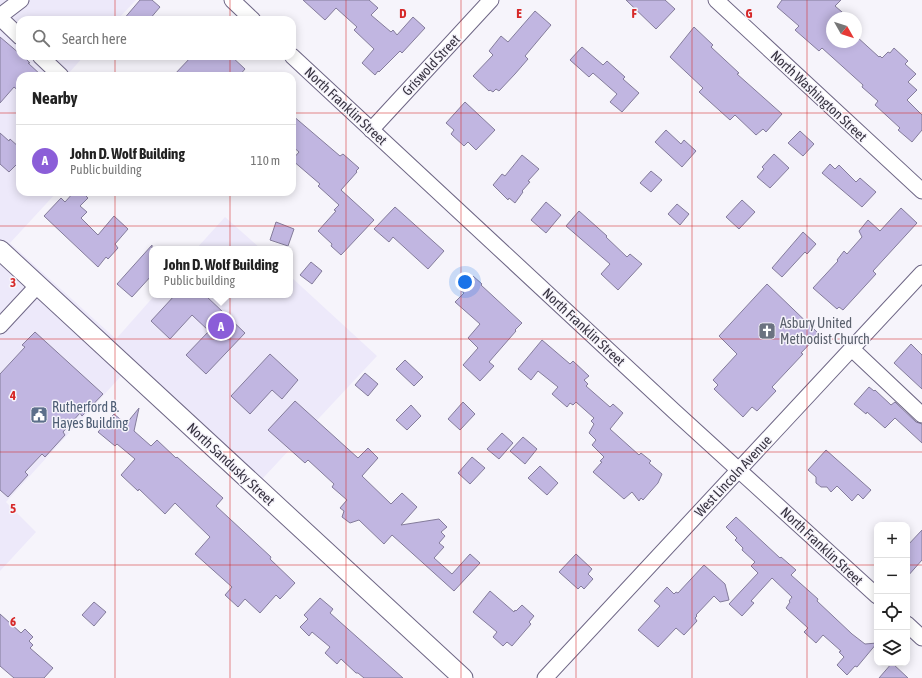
<!DOCTYPE html>
<meta charset="utf-8">
<style>
:root{--surface:#fff;--page:#f2f2f2;--text:#222;--muted:#767676;--line:#e0e0e0;--accent:#8b5ed8}
body{margin:0;font-family:"Asap Condensed",sans-serif;background:var(--page);color:var(--text)}
.controls{position:absolute;right:12px;bottom:12px;display:grid;overflow:hidden;border-radius:8px;box-shadow:0 2px 10px #0003}
.controls button{width:36px;height:36px;display:grid;place-items:center;padding:0;border:0;border-bottom:1px solid var(--line);background:var(--surface);color:var(--text);font:20px sans-serif}
.compass{position:absolute;left:826px;top:12px;width:36px;height:36px;border-radius:50%;background:var(--surface);box-shadow:0 2px 10px #0003;rotate:129deg}
.you{position:absolute;left:465px;top:282px;width:14px;height:14px;margin:-10px;border:3px solid #fff;border-radius:50%;background:#1a73e8;box-shadow:0 0 0 6px #1a73e833}
.badge{display:grid;place-items:center;width:26px;height:26px;border-radius:50%;background:var(--accent);color:#fff;font-size:13px;font-weight:700}
.pin{position:absolute;translate:-50% -50%;border:2px solid #fff;box-shadow:0 1px 4px #0006}
.popup{position:absolute;left:149px;top:246px;width:144px;height:52px;box-sizing:border-box;display:grid;place-content:center;border-radius:8px;background:var(--surface);filter:drop-shadow(0 1px 3px #0005);font-size:13px;white-space:nowrap;color:var(--muted)}
.popup b{font-size:15px;color:var(--text)}
.popup::after{content:'';position:absolute;left:50%;top:100%;margin-left:-8px;border:8px solid transparent;border-top-color:var(--surface)}
.list{margin:0;padding:0;list-style:none}
h2{display:flex;justify-content:space-between;align-items:center;height:52px;margin:0;padding:0 16px;font-size:17px}
h2 small{font-size:13px;font-weight:400;color:var(--muted)}
.list li{display:grid;grid-template-columns:26px 1fr auto;gap:12px;align-items:center;box-sizing:border-box;height:72px;padding:0 16px;border-top:1px solid var(--line)}
.list b{display:block;font-size:15px;white-space:nowrap}
.list p{margin:0;font-size:13px;white-space:nowrap;color:var(--muted)}
.list em{font-size:13px;font-style:normal;color:var(--muted)}
.icon{flex:none;width:22px;height:22px;fill:none;stroke:currentColor;stroke-width:2;stroke-linecap:round;stroke-linejoin:round}
.map{position:relative;flex:none;width:922px;height:678px;overflow:hidden}
.search{position:absolute;background:var(--surface);box-shadow:0 2px 10px #0003;left:16px;top:16px;width:280px;height:44px;display:flex;align-items:center;gap:10px;box-sizing:border-box;padding:0 14px;border-radius:12px;color:var(--muted);font-size:15px}
.panel{position:absolute;background:var(--surface);box-shadow:0 2px 10px #0003;left:16px;top:72px;width:280px;height:124px;border-radius:12px}
.map>svg:first-child{display:block}
.built{fill:#ede9fa}
.building{fill:#c1b6e1;stroke:#847c9b}
.lines{fill:none;stroke-linecap:round;stroke-linejoin:round}
.minor-casing{stroke:#6e6685;stroke-width:17}
.tertiary-casing{stroke:#6e6685;stroke-width:21}
.minor{stroke:#fff;stroke-width:15}
.tertiary{stroke:#fff;stroke-width:19}
.grid{fill:none;stroke:#d62828;stroke-width:1;stroke-opacity:0.55}
.labels{text-anchor:middle;dominant-baseline:central;stroke-width:3;stroke-linejoin:round;paint-order:stroke}
.street-label{font-size:14px;fill:#373341;stroke:#f6f4fb}
.worship-label{font-size:14px;fill:#5b616d;stroke:#f6f4fb;text-anchor:start}
.service-label{font-size:14px;fill:#4e5e75;stroke:#f6f4fb;text-anchor:start}
.grid-label{font-size:13px;text-anchor:middle;font-weight:bold;fill:#d62828;stroke:#f6f4fb;stroke-width:3;stroke-linejoin:round;paint-order:stroke}
</style>
<div class="map">
<svg width="922" height="678" viewBox="0 0 922 678">
<rect width="100%" height="100%" fill="#f6f4fb"/>
<!-- built -->
<g class="built">
<polygon points="0,0 136,0 117,20 20,20 20,56 84,56 68,74 70,76 20,76 20,192 57,192 10,243 116,339 155,295 290,295 290,276 377,356 251,491 122,375 6,502 36,532 0,571"/>
<polygon points="225,217 261,249 196,249"/>
</g>
<!-- building -->
<g class="building">
<polygon points="140,0 152,0 160,7 149,20 123,20"/>
<polygon points="303,0 369,0 378,8 371,15 391,32 393,30 397,35 413,17 425,28 402,53 400,51 379,72 378,71 375,75 362,63 374,49 354,30 357,27 336,8 325,20"/>
<polygon points="626,0 665,0 675,9 656,29"/>
<polygon points="782,0 841,0 835,6 849,18 832,18 832,42 856,42 856,36 879,57 880,56 882,58 888,52 890,53 894,48 908,61 905,64 916,74 908,82 917,90 907,100 922,115 922,130 912,142 898,130 900,128 875,105 878,101 862,87 863,85 822,48 819,51 795,30 799,26 777,7"/>
<polygon points="535,11 551,25 525,56 528,59 515,74 499,91 496,89 493,92 490,90 489,91 473,76 493,55 489,51 501,36 508,42"/>
<polygon points="694,27 713,45 711,47 739,73 737,74 782,114 766,132 763,129 756,135 735,115 730,120 699,92 703,88 670,57"/>
<polygon points="0,37 20,54 20,56 25,58 30,63 28,63 42,76 20,76 20,92 14,87 0,103"/>
<polygon points="582,47 603,65 607,61 625,77 623,79 639,93 622,112 610,102 617,94 593,73 589,77 570,60"/>
<polygon points="192,56 231,56 245,69 239,76 173,76"/>
<polygon points="465,102 495,130 476,150 468,142 464,146 451,134 454,130 446,123"/>
<polygon points="292,115 340,156 343,154 359,168 356,171 357,172 341,190 374,220 341,255 331,246 332,244 318,231 336,211 334,210 339,205 318,186 320,184 292,160 299,152 292,146"/>
<polygon points="666,130 681,144 684,140 696,151 682,167 655,142"/>
<polygon points="800,131 814,144 803,156 788,143"/>
<polygon points="0,133 9,141 10,139 20,148 20,161 9,172 0,164"/>
<polygon points="774,154 789,168 770,188 757,177 764,169 762,167"/>
<polygon points="522,155 539,169 528,181 530,182 522,191 523,192 515,203 509,198 508,200 493,185 502,174 505,176"/>
<polygon points="830,164 835,169 839,165 856,182 860,178 876,192 862,207 822,173"/>
<polygon points="651,171 662,180 651,192 640,183"/>
<polygon points="74,192 82,192 88,198 80,206 87,212 81,218 98,235 114,216 128,229 115,244 118,248 108,259 106,257 98,267 44,216 61,198 65,202"/>
<polygon points="742,200 755,212 739,229 726,217"/>
<polygon points="546,202 561,215 546,233 531,220"/>
<polygon points="677,204 689,214 680,225 668,214"/>
<polygon points="395,207 444,251 428,269 393,237 389,242 374,229"/>
<polygon points="901,208 917,223 873,271 876,274 843,310 839,307 837,309 813,288 838,261 837,260 844,251 847,254 862,237 859,231 868,220 880,231"/>
<polygon points="579,211 607,236 606,237 627,257 630,254 642,264 618,290 601,274 610,264 566,226"/>
<polygon points="276,222 294,229 288,246 270,240"/>
<polygon points="803,232 816,244 807,254 805,252 782,277 772,268"/>
<polygon points="152,245 152,275 132,297 117,284"/>
<polygon points="311,262 322,271 312,284 300,275"/>
<polygon points="473,276 482,284 481,285 522,323 515,330 516,331 489,362 494,366 480,381 463,365 478,348 468,338 480,324 455,302 464,293 460,290"/>
<polygon points="767,284 819,334 801,353 803,354 772,387 776,391 757,411 752,407 743,417 714,389 718,385 713,380 737,354 719,336"/>
<polygon points="175,295 205,295 245,333 206,374 186,355 209,331 192,315 170,339 151,321"/>
<polygon points="35,332 103,394 82,416 80,413 63,432 65,435 45,457 42,454 25,472 28,475 8,497 0,490 0,374 25,347 22,345"/>
<polygon points="542,340 570,364 573,361 589,376 584,380 588,384 586,386 610,407 613,404 623,413 610,429 639,455 641,453 651,461 649,463 662,474 658,483 643,500 641,498 639,501 632,492 624,499 593,472 602,462 600,461 604,457 592,445 596,440 589,433 594,424 591,421 594,418 576,402 573,405 570,403 567,407 552,394 558,387 538,371 531,380 518,369"/>
<polygon points="911,344 922,355 922,389 894,363"/>
<polygon points="270,354 298,380 282,399 272,390 250,414 231,396"/>
<polygon points="405,360 423,377 414,386 396,369"/>
<polygon points="365,373 378,384 368,396 355,385"/>
<polygon points="869,387 874,391 875,390 891,405 895,402 916,422 922,424 922,443 895,418 885,428 867,412 866,414 854,404"/>
<polygon points="295,401 358,458 368,448 378,458 362,476 391,504 402,493 417,507 401,525 439,519 447,527 441,532 445,536 439,543 444,547 434,558 452,574 470,554 480,563 454,591 392,535 384,544 359,520 350,523 342,517 344,511 340,508 347,500 332,487 334,484 308,460 305,463 268,430"/>
<polygon points="463,402 475,414 460,430 448,419"/>
<polygon points="411,405 421,416 407,430 396,420"/>
<polygon points="139,408 134,431 151,446 157,440 176,458 177,457 223,498 216,506 271,557 270,559 295,583 280,599 276,595 260,613 245,599 238,607 225,595 232,587 195,554 210,537 175,503 165,514 139,489 138,491 121,475 135,459 117,444 115,446 98,432 114,414 126,424"/>
<polygon points="502,433 513,443 499,459 487,449"/>
<polygon points="523,437 537,449 525,464 510,451"/>
<polygon points="826,450 871,490 863,499 858,494 852,501 837,486 831,492 827,487 821,487 816,483 816,477 808,470"/>
<polygon points="472,457 485,468 470,484 458,473"/>
<polygon points="540,466 558,483 547,495 528,478"/>
<polygon points="736,517 780,558 781,557 796,570 791,575 818,599 817,601 852,634 865,644 877,643 857,667 855,666 847,675 837,665 844,657 839,652 841,651 823,635 816,643 804,632 808,628 786,608 790,602 789,601 792,597 772,578 751,601 754,603 742,616 729,604 758,573 751,566 755,562 742,550 743,548 735,540 737,538 726,527"/>
<polygon points="922,530 922,560 907,577 907,546"/>
<polygon points="576,554 592,569 588,574 593,579 584,589 581,586 578,589 559,572"/>
<polygon points="704,565 725,584 729,600 720,602 714,596 696,615 697,616 695,618 697,621 684,635 676,628 658,647 638,630 660,606 654,601 667,587 674,594 676,592 678,593"/>
<polygon points="490,591 514,612 515,610 516,611 522,605 534,616 529,622 531,624 512,646 507,642 503,646 493,637 497,632 473,612"/>
<polygon points="320,598 333,609 330,613 403,678 364,678 358,673 356,673 341,659 337,664 325,653 330,647 312,632 309,636 300,627 308,619 304,615"/>
<polygon points="94,602 106,612 94,626 82,615"/>
<polygon points="0,614 21,633 25,629 33,637 29,641 33,645 30,648 53,668 44,678 14,678 0,666"/>
<polygon points="892,663 908,678 879,678"/>
</g>
<g class="lines">
<!-- minor casing -->
<g class="minor-casing">
<g id="minor">
<polyline points="232,0 253,20"/>
<polyline points="716,0 922,191"/>
<polyline points="0,16 21,0"/>
<polyline points="0,18 20,37"/>
<polyline points="40,56 61,76"/>
<polyline points="292,56 675,412 877,596"/>
<polyline points="371,130 491,0"/>
<polyline points="0,326 38,285"/>
<polyline points="852,349 922,415"/>
<polyline points="907,624 922,638"/>
<polyline points="545,678 922,273"/>
</g>
</g>
<!-- tertiary casing -->
<g class="tertiary-casing">
<polyline id="tertiary" points="0,250 463,678"/>
</g>
<!-- minor -->
<use href="#minor" class="minor"/>
<!-- tertiary -->
<use href="#tertiary" class="tertiary"/>
</g>
<!-- grid -->
<path class="grid" d="M115,0V20M230,0V20M346,0V678M461,0V678M576,0V678M692,0V678M807,0V678M115,56V76M230,56V76M0,113H20M292,113H922M115,192V678M230,192V678M0,226H922M0,339H922M0,452H922M0,565H877M907,565H922"/>
<!-- icons -->
<defs>
<g id="church-square" transform="scale(0.9)"><rect x="-9" y="-9" width="18" height="18" rx="4" fill="#6b7280" stroke="#f6f4fb"/><path d="M-1.2-6h2.4v3.5h3.3v2.4h-3.3V6h-2.4V-.1h-3.3v-2.4h3.3Z" fill="#fff"/></g>
<g id="civic-square" transform="scale(0.9)"><rect x="-9" y="-9" width="18" height="18" rx="4" fill="#5c6f8a" stroke="#f6f4fb"/><path d="M-.6-6.5H3V-4.5H.6V-3L4-1V1h2V6H-6V1h2V-1L-.6-3ZM-1.2 2.5V6h2.4V2.5Z" fill="#fff"/></g>
</defs>
<g fill-rule="evenodd">
<use href="#church-square" x="767" y="331"/>
<use href="#civic-square" x="39" y="415"/>
</g>
<g class="labels">
<!-- street labels -->
<g class="street-label">
<text transform="translate(431 65) rotate(-47)">Griswold Street</text>
<text transform="translate(819 96) rotate(43)">North Washington Street</text>
<text transform="translate(346 106) rotate(43)">North Franklin Street</text>
<text transform="translate(584 327) rotate(43)">North Franklin Street</text>
<text transform="translate(231 464) rotate(43)">North Sandusky Street</text>
<text transform="translate(733 476) rotate(-47)">West Lincoln Avenue</text>
<text transform="translate(822 546) rotate(43)">North Franklin Street</text>
</g>
<!-- worship labels -->
<g class="worship-label">
<text x="780" y="323">Asbury United<tspan x="780" dy="16">Methodist Church</tspan></text>
</g>
<!-- service labels -->
<g class="service-label">
<text x="52" y="407">Rutherford B.<tspan x="52" dy="16">Hayes Building</tspan></text>
</g>
</g>
<g class="grid-label">
<text x="403" y="18">D</text>
<text x="519" y="18">E</text>
<text x="634" y="18">F</text>
<text x="749" y="18">G</text>
<text x="13" y="287">3</text>
<text x="13" y="400">4</text>
<text x="13" y="513">5</text>
<text x="13" y="626">6</text>
</g>
</svg>
<div class="controls">
<button>+</button>
<button>−</button>
<button><svg class="icon" aria-label="locate" viewBox="0 0 24 24"><circle cx="12" cy="12" r="6"/><path d="M12 2v4M12 18v4M2 12h4M18 12h4"/></svg></button>
<button><svg class="icon" aria-label="layers" viewBox="0 0 24 24"><path d="M12 4l9 5-9 5-9-5zM3 14l9 5 9-5"/></svg></button>
</div>
<svg class="compass" viewBox="-18 -18 36 36"><path d="M0-13l5 13h-10z" fill="#e53935"/><path d="M0 13l5-13h-10z" fill="#767676"/></svg>
<div class="you"></div>
<div class="pin badge" style="left:221px;top:326px">A</div>
<div class="popup"><b>John D. Wolf Building</b>Public building</div>
<div class="search"><svg class="icon" aria-label="search" viewBox="0 0 24 24"><circle cx="10" cy="10" r="6"/><path d="M15 15l6 6"/></svg>Search here</div>
<section class="panel">
<h2>Nearby<small></small></h2>
<ul class="list">
<li><span class="badge">A</span><div><b>John D. Wolf Building</b><p>Public building</p></div><em>110 m</em></li>
</ul>
</section>
</div>
